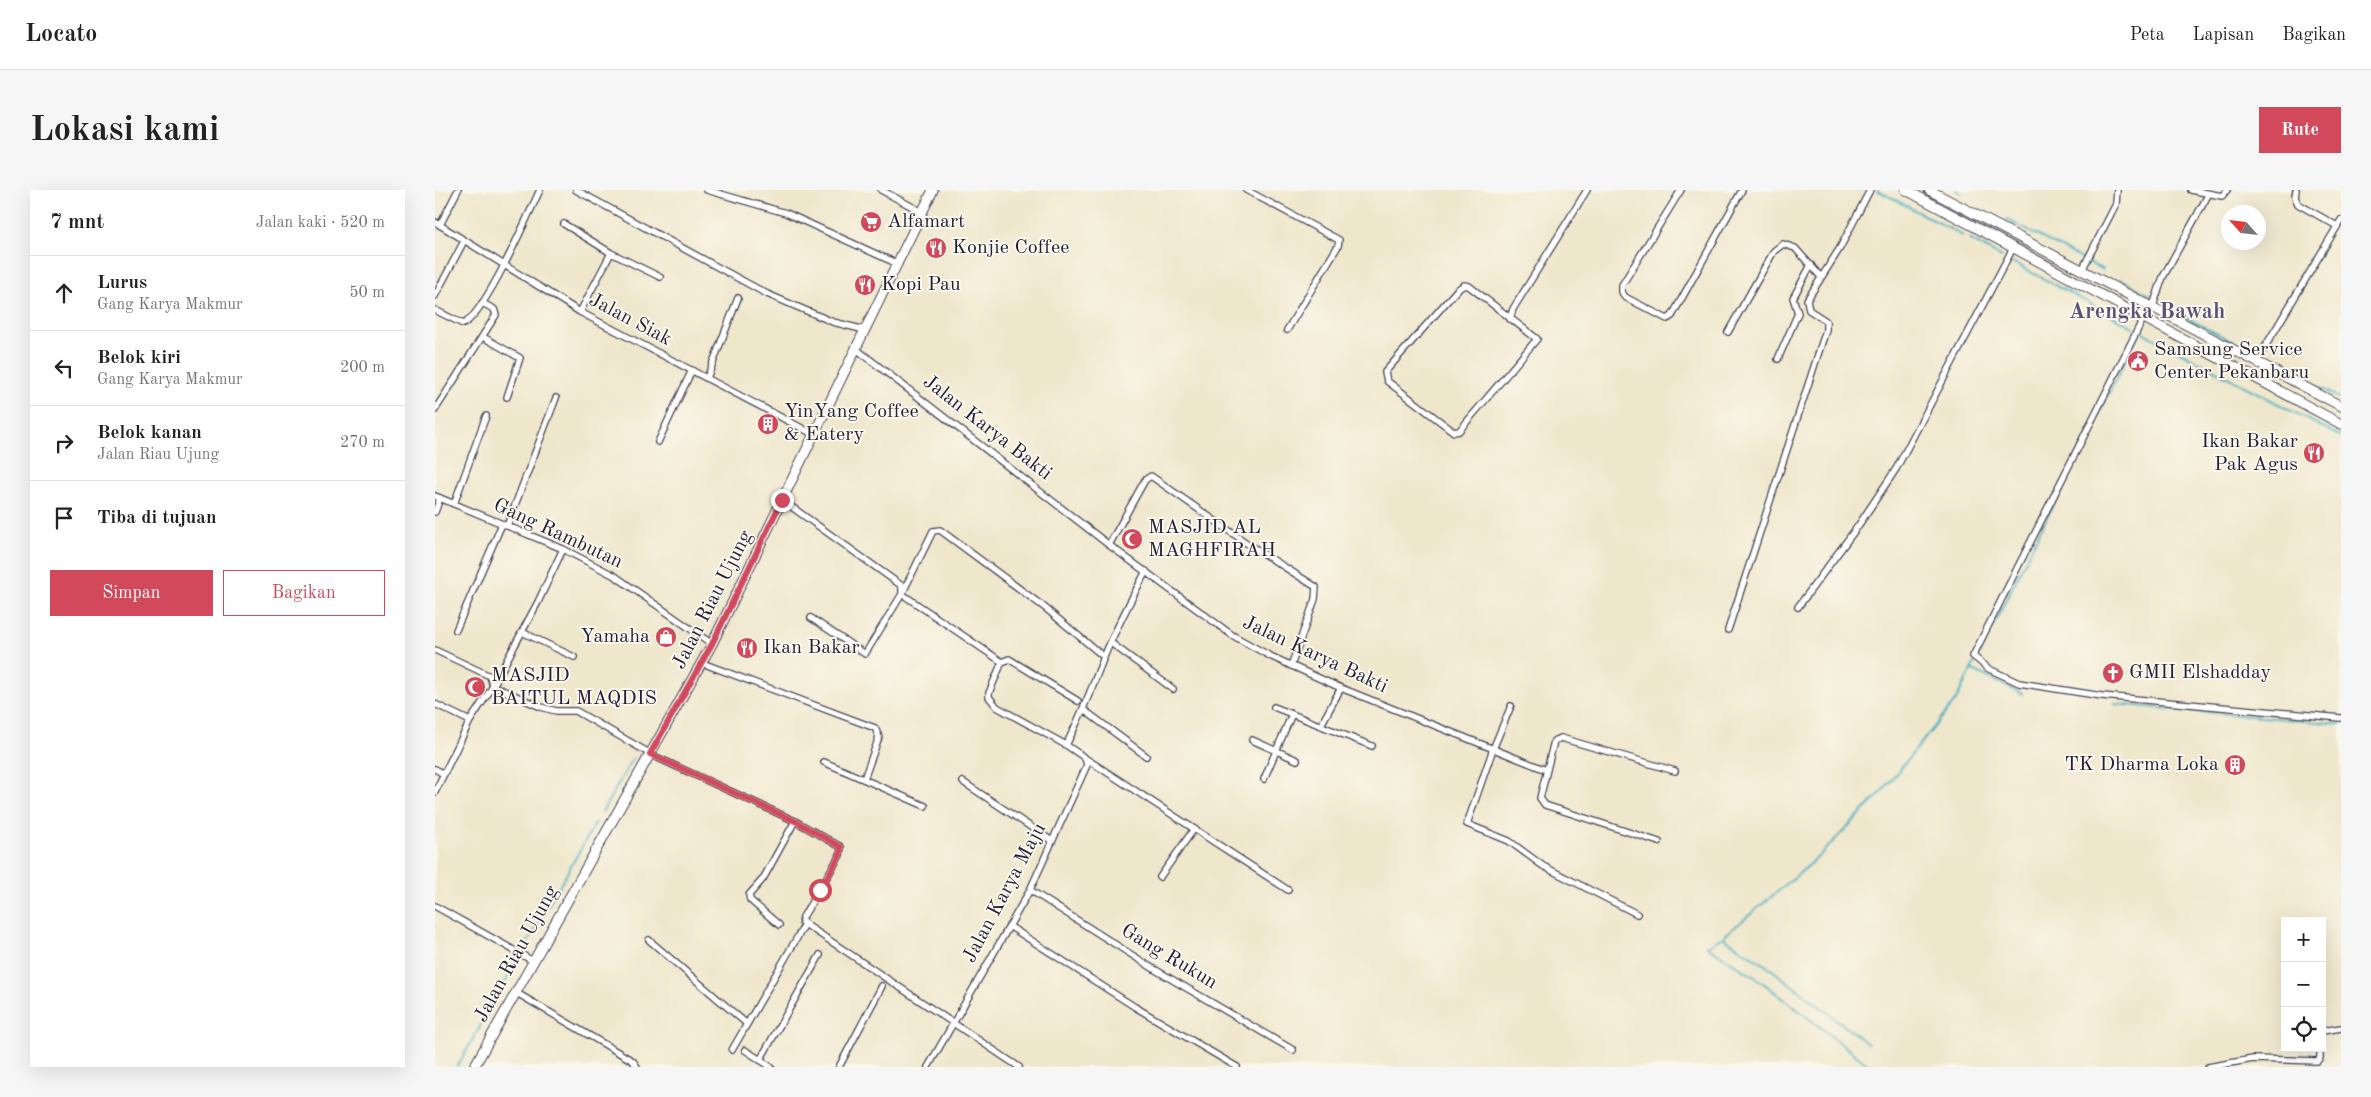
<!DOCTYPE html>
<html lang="id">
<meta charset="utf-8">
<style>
:root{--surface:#fff;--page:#f6f6f6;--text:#222;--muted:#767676;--line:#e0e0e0;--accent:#d1495b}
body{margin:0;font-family:"Old Standard TT",serif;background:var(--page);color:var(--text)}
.controls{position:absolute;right:15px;bottom:15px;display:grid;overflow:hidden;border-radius:0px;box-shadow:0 5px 20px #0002}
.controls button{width:45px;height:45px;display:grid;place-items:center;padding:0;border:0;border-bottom:1px solid var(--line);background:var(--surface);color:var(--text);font:25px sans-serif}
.compass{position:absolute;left:1786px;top:15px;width:45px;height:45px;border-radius:50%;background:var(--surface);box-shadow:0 5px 20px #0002;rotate:297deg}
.stop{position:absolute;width:15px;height:15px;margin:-11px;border:4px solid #d1495b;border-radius:50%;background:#fff}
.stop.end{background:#d1495b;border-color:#fff;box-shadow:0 1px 5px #0008}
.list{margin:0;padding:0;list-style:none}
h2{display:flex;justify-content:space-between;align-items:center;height:65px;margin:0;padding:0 20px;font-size:21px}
h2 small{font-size:16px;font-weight:400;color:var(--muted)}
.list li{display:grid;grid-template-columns:32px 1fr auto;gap:15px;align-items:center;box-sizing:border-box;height:75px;padding:0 20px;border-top:1px solid var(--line)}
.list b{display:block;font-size:19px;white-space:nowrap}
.list p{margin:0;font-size:16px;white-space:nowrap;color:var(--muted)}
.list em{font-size:16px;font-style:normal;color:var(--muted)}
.actions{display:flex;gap:10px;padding:15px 20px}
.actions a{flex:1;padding:11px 0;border:1px solid var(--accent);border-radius:0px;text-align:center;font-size:18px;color:var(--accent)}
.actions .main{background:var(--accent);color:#fff}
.icon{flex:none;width:28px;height:28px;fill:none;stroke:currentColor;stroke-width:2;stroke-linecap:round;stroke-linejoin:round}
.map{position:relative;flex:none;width:1906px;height:877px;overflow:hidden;border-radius:0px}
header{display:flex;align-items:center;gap:30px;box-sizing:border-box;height:70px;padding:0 25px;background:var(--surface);border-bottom:1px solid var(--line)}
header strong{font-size:24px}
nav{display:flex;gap:28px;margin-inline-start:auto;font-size:18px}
.intro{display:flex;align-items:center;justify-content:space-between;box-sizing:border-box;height:120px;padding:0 30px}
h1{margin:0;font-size:35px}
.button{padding:12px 22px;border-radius:0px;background:var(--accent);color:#fff;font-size:18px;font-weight:700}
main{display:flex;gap:30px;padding:0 30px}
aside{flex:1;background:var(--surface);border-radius:0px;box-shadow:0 5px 20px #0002}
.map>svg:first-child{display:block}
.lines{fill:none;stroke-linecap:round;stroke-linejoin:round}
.stream{stroke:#42adc1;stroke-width:2}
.street-casing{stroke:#414051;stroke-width:8}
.primary-casing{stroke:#414051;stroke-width:11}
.street{stroke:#fff;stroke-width:5.5}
.primary{stroke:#fff;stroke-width:9}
.route{stroke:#d1495b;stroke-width:6}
.labels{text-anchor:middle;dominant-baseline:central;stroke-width:4;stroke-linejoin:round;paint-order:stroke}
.poi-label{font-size:20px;fill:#22223b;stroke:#fbf7ec;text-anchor:start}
.street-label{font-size:20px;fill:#22223b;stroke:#fbf7ec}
.quarter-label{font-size:22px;font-weight:bold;fill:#595378;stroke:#fbf7ec}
</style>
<header>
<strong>Locato</strong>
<nav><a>Peta</a><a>Lapisan</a><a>Bagikan</a></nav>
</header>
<div class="intro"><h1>Lokasi kami</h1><a class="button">Rute</a></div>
<main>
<aside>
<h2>7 mnt<small>Jalan kaki · 520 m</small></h2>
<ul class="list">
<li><svg class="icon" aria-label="ahead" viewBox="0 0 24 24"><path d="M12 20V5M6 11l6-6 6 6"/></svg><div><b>Lurus</b><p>Gang Karya Makmur</p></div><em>50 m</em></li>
<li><svg class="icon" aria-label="left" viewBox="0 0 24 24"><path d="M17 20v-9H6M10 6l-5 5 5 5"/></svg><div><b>Belok kiri</b><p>Gang Karya Makmur</p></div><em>200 m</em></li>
<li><svg class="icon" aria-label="right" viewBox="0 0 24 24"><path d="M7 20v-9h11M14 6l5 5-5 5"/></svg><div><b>Belok kanan</b><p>Jalan Riau Ujung</p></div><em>270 m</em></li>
<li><svg class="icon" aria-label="arrive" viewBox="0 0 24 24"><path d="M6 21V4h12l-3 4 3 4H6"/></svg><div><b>Tiba di tujuan</b></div></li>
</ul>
<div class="actions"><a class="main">Simpan</a><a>Bagikan</a></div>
</aside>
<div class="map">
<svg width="1906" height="877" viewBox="0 0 1906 877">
<rect width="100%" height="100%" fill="#fbf7ec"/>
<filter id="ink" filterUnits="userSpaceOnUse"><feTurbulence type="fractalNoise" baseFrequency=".02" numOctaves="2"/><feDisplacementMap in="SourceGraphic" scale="10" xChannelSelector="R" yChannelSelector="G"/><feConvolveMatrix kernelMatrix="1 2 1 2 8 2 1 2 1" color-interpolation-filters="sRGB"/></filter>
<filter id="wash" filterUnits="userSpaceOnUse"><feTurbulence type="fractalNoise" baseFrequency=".0096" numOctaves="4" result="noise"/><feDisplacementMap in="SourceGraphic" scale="20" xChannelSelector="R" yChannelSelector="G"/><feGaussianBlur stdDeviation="1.12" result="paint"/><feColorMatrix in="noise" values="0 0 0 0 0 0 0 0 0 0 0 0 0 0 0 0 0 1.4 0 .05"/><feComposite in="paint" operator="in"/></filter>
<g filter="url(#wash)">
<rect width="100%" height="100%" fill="#efe7cc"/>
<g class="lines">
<!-- stream -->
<g class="stream">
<polyline points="1442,0 1528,46"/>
<polyline points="1521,0 1526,3"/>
<polyline points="1571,29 1668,80"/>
<polyline points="1534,49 1567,67"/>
<polyline points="1577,72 1700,138"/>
<polyline points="1686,89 1720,108"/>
<polyline points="1733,118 1906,209"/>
<polyline points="1705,141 1906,247"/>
<polyline points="1536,479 1587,504"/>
<polyline points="1679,514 1906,534"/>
<polyline points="167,622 198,568"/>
<polyline points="1288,747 1336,779 1433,854"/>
<polyline points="22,877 161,632"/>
<polyline points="1436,877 1327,792 1272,756 1288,747 1379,671 1444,605 1521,510 1705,141"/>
</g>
</g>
</g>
<g filter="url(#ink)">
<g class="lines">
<!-- street casing -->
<g class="street-casing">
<g id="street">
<polyline points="141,0 332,104 398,132 430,140"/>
<polyline points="272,0 351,23 463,74"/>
<polyline points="446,0 487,22"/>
<polyline points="811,0 904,50 903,56 852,140"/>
<polyline points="1246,0 1187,95 1187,102 1190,107 1232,129 1237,126 1307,0"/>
<polyline points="1756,0 1787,6 1792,0"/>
<polyline points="1861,0 1860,7 1863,14 1902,36"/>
<polyline points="0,32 145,122 380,245"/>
<polyline points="129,34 176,63 225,87"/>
<polyline points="5,35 23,0"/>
<polyline points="1647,80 1681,14 1682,0"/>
<polygon points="1029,95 1034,96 1102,149 1024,241 1019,242 952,191 950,182 1022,100"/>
<polyline points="0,106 29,51"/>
<polyline points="1718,116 1728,87 1773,5"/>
<path d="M0,120L28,134C50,125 93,25 105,0"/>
<polyline points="145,122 176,63"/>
<polyline points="1075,129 1078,119 1152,0"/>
<polyline points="1708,129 1538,466 1554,479 1584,493 1667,506 1906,528"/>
<polyline points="1293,142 1339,61 1348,54 1360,58 1386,87"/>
<polyline points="48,147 85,168 72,207"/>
<polyline points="420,158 674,355 797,445 835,466 906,498 1111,580"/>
<polyline points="1343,169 1363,123 1358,108 1376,75"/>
<polyline points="1821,172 1906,30"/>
<polyline points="272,188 303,108"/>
<polyline points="0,220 61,125 59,119 47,113"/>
<polyline points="223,252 257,180"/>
<polyline points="0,306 128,359 180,386 277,454"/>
<polyline points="347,310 467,396 467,404 430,464 376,428"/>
<polyline points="19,314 51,226"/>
<polyline points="0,322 5,308"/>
<polyline points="72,336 121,208"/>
<polyline points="674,355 710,290 716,286 813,354 881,397 880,409 856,476"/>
<polyline points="1363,417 1423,336 1461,279 1578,58"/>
<polyline points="21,440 67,334"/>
<polyline points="1293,440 1391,140 1391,131 1374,120 1372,110 1405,58 1435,0"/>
<polyline points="87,442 139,467"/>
<polyline points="676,453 738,499"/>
<polyline points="0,460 55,486 58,496 106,517 121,521 141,521 221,567 360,631 406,657 405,665 368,727 367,732 584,877"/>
<polyline points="567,472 574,469 643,511"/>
<polyline points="267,473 440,538 444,547 429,589"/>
<polyline points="0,514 35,531"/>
<polyline points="1076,516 1058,559 1032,634 1074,651 1108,676 1202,724"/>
<polyline points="839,517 937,556"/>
<polyline points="649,520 711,566"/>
<polyline points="886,535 906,498"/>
<polyline points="817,550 862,570"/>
<path d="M631,555C646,527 657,497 669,467C681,438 696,410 711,381"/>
<polyline points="650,568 853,700"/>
<polyline points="389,572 490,616"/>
<polyline points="0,579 9,584"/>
<polyline points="829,589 857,524"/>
<polyline points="528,592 617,651"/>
<polyline points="0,602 35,531 58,496 103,412 128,359"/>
<polyline points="1224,652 1110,615 1105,608 1119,551 1126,548 1240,581"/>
<polyline points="725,687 759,639"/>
<polyline points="595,700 719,779 858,860"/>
<polyline points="0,716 98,771"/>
<polyline points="344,735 315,710 314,705 328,689 360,631"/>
<polyline points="574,736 700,817 802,877"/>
<polyline points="214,750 312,834"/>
<polyline points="80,802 198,871 202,877"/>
<polyline points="1887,841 1906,838"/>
<polyline points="297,860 370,734"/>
<polyline points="310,860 336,877"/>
<polyline points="325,870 385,765"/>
<polyline points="404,877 447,796"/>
<polyline points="493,877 595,700 652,575 650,568 631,555 562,517 554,507 554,503 567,472 467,404 498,341 505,340 609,417 669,467"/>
<polyline points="1773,877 1818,869 1882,871 1885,868 1885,858"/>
</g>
</g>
<!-- primary casing -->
<g class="primary-casing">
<g id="primary">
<polyline points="1471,0 1906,234"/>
<polyline points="1494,0 1906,216"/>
<polyline points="39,877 277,454 498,0"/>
</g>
</g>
<!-- street -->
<use href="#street" class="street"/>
<!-- primary -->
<use href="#primary" class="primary"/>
</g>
</g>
<g class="lines" filter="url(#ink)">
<!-- route -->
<polyline class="route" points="347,310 277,454 215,564 360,631 406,657 405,665 385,700"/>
</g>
<!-- icons -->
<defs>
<g id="supermarket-disc" transform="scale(1.125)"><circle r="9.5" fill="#d1495b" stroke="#fbf7ec"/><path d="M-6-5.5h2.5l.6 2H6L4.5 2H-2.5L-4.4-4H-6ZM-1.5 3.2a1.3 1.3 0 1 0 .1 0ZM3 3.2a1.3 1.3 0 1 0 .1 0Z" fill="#fff"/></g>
<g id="restaurant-disc" transform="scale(1.125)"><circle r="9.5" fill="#d1495b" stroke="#fbf7ec"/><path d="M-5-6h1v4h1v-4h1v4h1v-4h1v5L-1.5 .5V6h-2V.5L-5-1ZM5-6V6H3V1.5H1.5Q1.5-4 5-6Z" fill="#fff"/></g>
<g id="civic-disc" transform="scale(1.125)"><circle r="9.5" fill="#d1495b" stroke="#fbf7ec"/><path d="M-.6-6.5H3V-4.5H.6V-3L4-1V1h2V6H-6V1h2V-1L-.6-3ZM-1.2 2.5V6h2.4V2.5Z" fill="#fff"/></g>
<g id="building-disc" transform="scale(1.125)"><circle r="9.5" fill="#d1495b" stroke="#fbf7ec"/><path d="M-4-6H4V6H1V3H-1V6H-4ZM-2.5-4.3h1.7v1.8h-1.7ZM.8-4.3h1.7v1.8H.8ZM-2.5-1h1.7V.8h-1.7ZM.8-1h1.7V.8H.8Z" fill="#fff"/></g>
<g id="mosque-disc" transform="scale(1.125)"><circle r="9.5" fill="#d1495b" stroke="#fbf7ec"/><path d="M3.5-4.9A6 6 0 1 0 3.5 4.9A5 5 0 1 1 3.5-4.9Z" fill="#fff"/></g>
<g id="shop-disc" transform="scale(1.125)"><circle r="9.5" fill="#d1495b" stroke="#fbf7ec"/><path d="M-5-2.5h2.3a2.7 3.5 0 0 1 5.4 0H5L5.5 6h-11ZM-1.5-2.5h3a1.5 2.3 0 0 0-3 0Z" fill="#fff"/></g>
<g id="church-disc" transform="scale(1.125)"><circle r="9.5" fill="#d1495b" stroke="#fbf7ec"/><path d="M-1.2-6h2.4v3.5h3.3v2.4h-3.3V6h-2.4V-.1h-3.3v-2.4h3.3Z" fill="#fff"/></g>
</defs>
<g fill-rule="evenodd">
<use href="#supermarket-disc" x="436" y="32"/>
<use href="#restaurant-disc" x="501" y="58"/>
<use href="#restaurant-disc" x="430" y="95"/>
<use href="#civic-disc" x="1703" y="171"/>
<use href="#building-disc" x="333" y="234"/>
<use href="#restaurant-disc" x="1879" y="263"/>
<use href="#mosque-disc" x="697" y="349"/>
<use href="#shop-disc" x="231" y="447"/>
<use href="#restaurant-disc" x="312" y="458"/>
<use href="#church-disc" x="1678" y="483"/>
<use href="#mosque-disc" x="40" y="497"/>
<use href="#building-disc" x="1800" y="575"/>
</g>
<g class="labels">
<!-- poi labels -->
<g class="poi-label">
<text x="452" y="32">Alfamart</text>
<text x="517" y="58">Konjie Coffee</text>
<text x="446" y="95">Kopi Pau</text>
<text x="1719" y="160">Samsung Service<tspan x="1719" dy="23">Center Pekanbaru</tspan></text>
<text x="349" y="222">YinYang Coffee<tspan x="349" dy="23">&amp; Eatery</tspan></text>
<text x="1863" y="252" text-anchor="end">Ikan Bakar<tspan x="1863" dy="23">Pak Agus</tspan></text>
<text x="713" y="338">MASJID AL<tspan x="713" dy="23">MAGHFIRAH</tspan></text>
<text x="215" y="447" text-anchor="end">Yamaha</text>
<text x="328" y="458">Ikan Bakar</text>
<text x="1694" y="483">GMII Elshadday</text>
<text x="56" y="486">MASJID<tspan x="56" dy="23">BAITUL MAQDIS</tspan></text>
<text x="1784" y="575" text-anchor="end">TK Dharma Loka</text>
</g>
<!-- street labels -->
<g class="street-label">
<text transform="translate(195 130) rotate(28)">Jalan Siak</text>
<text transform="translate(552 238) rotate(38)">Jalan Karya Bakti</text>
<text transform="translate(123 344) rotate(25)">Gang Rambutan</text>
<text transform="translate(278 410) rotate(-63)">Jalan Riau Ujung</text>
<text transform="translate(880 465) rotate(25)">Jalan Karya Bakti</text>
<text transform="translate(570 703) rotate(-62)">Jalan Karya Maju</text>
<text transform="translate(82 764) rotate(-61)">Jalan Riau Ujung</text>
<text transform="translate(734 767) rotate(31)">Gang Rukun</text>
</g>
<!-- quarter labels -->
<g class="quarter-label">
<text x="1712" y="122">Arengka Bawah</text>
</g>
</g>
</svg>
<div class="controls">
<button>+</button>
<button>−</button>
<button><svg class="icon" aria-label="locate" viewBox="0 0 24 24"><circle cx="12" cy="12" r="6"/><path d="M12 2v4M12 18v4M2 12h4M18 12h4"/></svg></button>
</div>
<svg class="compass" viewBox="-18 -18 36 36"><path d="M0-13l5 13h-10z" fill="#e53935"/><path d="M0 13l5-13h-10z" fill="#767676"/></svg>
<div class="stop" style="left:385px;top:700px"></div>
<div class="stop end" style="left:347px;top:310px"></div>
</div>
</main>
